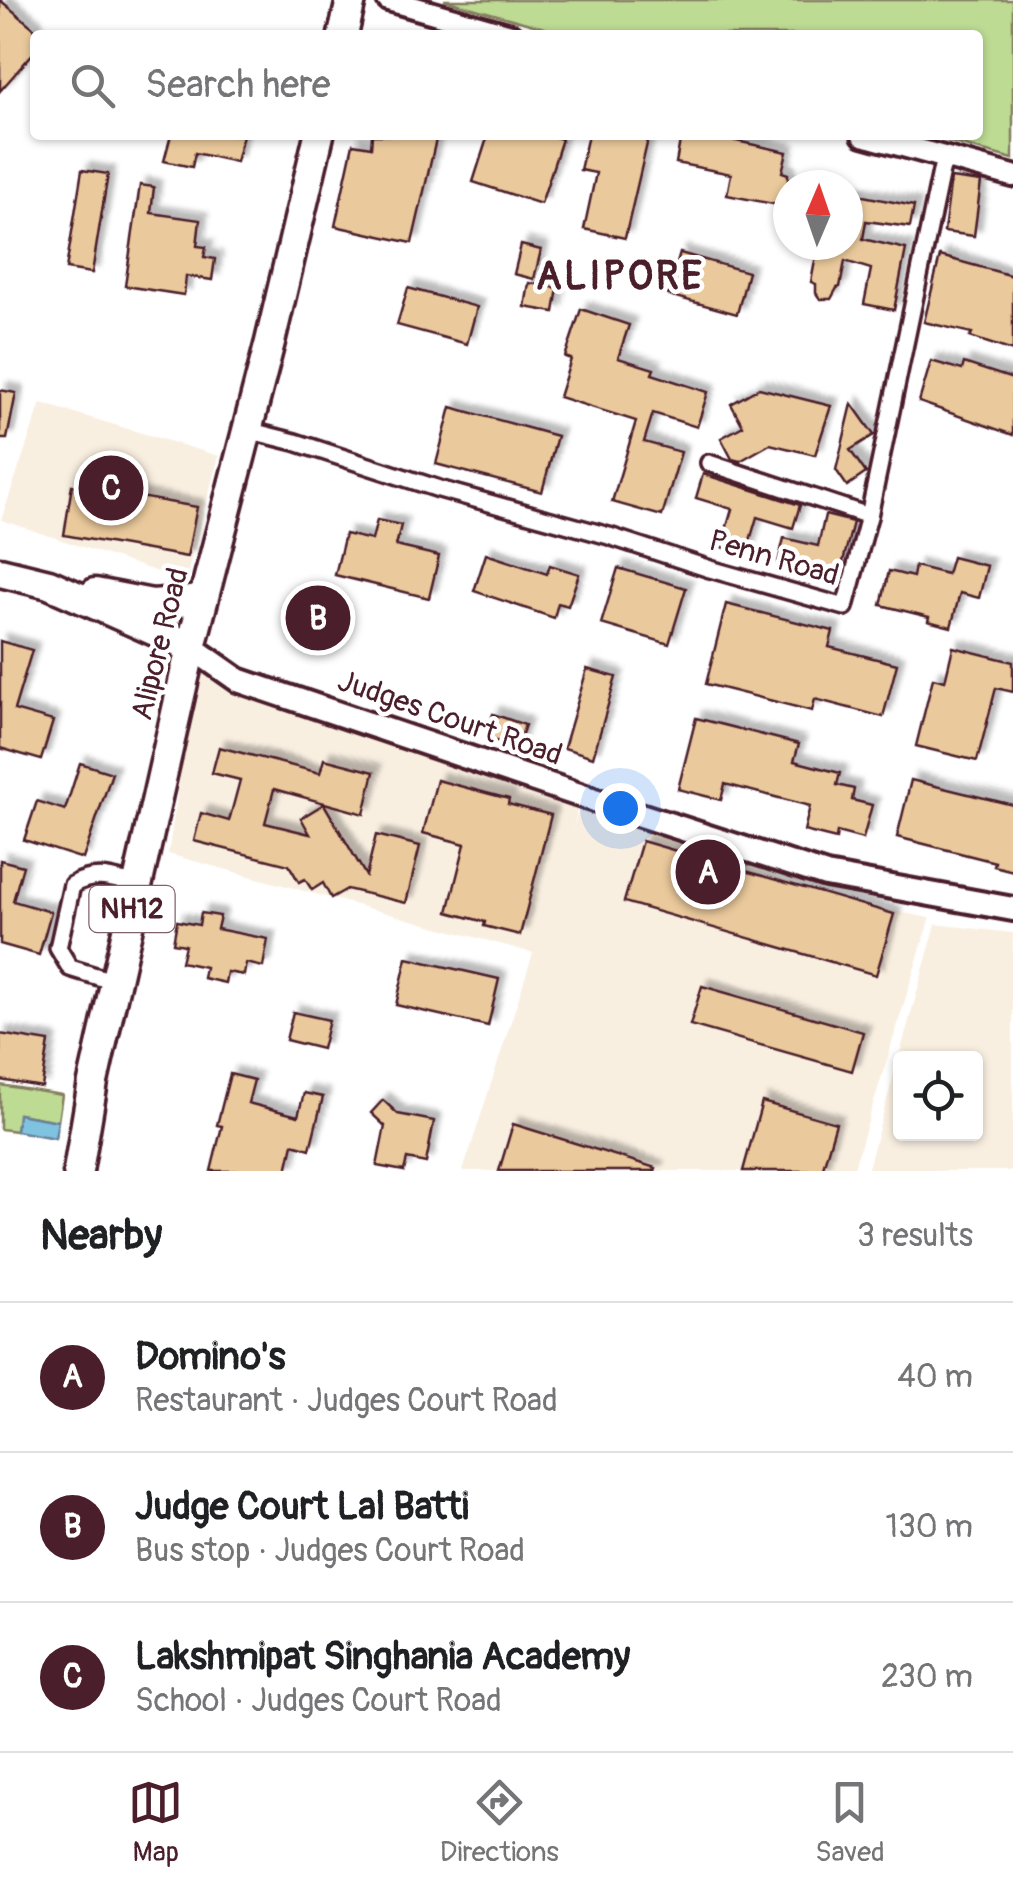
<!DOCTYPE html>
<meta charset="utf-8">
<style>
:root{--surface:#fff;--page:#f2f2f2;--text:#202124;--muted:#757577;--line:#e0e0e0;--accent:#4a1f2b}
body{margin:0;font-family:Pangolin,sans-serif;background:var(--page);color:var(--text)}
.controls{position:absolute;right:30px;bottom:30px;display:grid;overflow:hidden;border-radius:10px;box-shadow:0 2px 8px #0004}
.controls button{width:90px;height:90px;display:grid;place-items:center;padding:0;border:0;border-bottom:2px solid var(--line);background:var(--surface);color:var(--text);font:50px sans-serif}
.compass{position:absolute;left:773px;top:170px;width:90px;height:90px;border-radius:50%;background:var(--surface);box-shadow:0 2px 8px #0004;rotate:2deg}
.you{position:absolute;left:620px;top:808px;width:35px;height:35px;margin:-25px;border:8px solid #fff;border-radius:50%;background:#1a73e8;box-shadow:0 0 0 15px #1a73e833}
.badge{display:grid;place-items:center;width:65px;height:65px;border-radius:50%;background:var(--accent);color:#fff;font-size:32px;font-weight:700}
.pin{position:absolute;translate:-50% -50%;border:5px solid #fff;box-shadow:0 2px 10px #0006}
.list{margin:0;padding:0;list-style:none}
h2{display:flex;justify-content:space-between;align-items:center;height:130px;margin:0;padding:0 40px;font-size:42px}
h2 small{font-size:32px;font-weight:400;color:var(--muted)}
.list li{display:grid;grid-template-columns:65px 1fr auto;gap:30px;align-items:center;box-sizing:border-box;height:150px;padding:0 40px;border-top:2px solid var(--line)}
.list b{display:block;font-size:38px;white-space:nowrap}
.list p{margin:0;font-size:32px;white-space:nowrap;color:var(--muted)}
.list em{font-size:32px;font-style:normal;color:var(--muted)}
.icon{flex:none;width:55px;height:55px;fill:none;stroke:currentColor;stroke-width:2;stroke-linecap:round;stroke-linejoin:round}
.map{position:relative;flex:none;width:1013px;height:1171px;overflow:hidden}
.search{position:absolute;background:var(--surface);box-shadow:0 2px 8px #0004;left:30px;right:30px;top:30px;height:110px;display:flex;align-items:center;gap:25px;box-sizing:border-box;padding:0 35px;border-radius:10px;color:var(--muted);font-size:38px}
.sheet{height:580px;background:var(--surface)}
nav{display:flex;justify-content:space-around;align-items:center;box-sizing:border-box;height:140px;border-top:2px solid var(--line);background:var(--surface);font-size:28px;color:var(--muted)}
nav a{display:grid;justify-items:center;gap:5px}
nav .on{color:var(--accent)}
.map>svg:first-child{display:block}
.built{fill:#f9efe1;fill-rule:evenodd}
.green{fill:#bddb93;stroke:#847d5f;stroke-width:2.5}
.water{fill:#7fc3e0;stroke:#6a8198;stroke-width:2.5}
.building{fill:#eac99c;stroke:#4a1f2b;stroke-width:2.5;filter:url(#shadow)}
.lines{fill:none;stroke-linecap:round;stroke-linejoin:round}
.minor-casing{stroke:#4a1f2b;stroke-width:22}
.tertiary-casing{stroke:#4a1f2b;stroke-width:28}
.secondary-casing{stroke:#4a1f2b;stroke-width:30}
.trunk-casing{stroke:#4a1f2b;stroke-width:35}
.minor{stroke:#fff;stroke-width:15}
.tertiary{stroke:#fff;stroke-width:20}
.secondary{stroke:#fff;stroke-width:22}
.trunk{stroke:#fff;stroke-width:28}
.labels{text-anchor:middle;dominant-baseline:central;stroke-width:9;stroke-linejoin:round;paint-order:stroke}
.shield{fill:#fff;stroke:#80626b;stroke-width:2.5}
.shield-label{font-size:28px;font-weight:bold;fill:#4a1f2b}
.street-label{font-size:30px;fill:#4a1f2b;stroke:#fff}
.district-label{font-size:40px;font-weight:bold;letter-spacing:2.5px;fill:#4a1f2b;stroke:#fff}
</style>
<div class="map">
<svg width="1013" height="1171" viewBox="0 0 1013 1171">
<defs>
<filter id="shadow"><feDropShadow dx="7" dy="-7" stdDeviation="2.5" flood-color="#0004"/></filter>
</defs>
<rect width="100%" height="100%" fill="#fff"/>
<filter id="ink" filterUnits="userSpaceOnUse"><feTurbulence type="fractalNoise" baseFrequency=".01" numOctaves="2"/><feDisplacementMap in="SourceGraphic" scale="20" xChannelSelector="R" yChannelSelector="G"/><feConvolveMatrix kernelMatrix="1 2 1 2 8 2 1 2 1" color-interpolation-filters="sRGB"/></filter>
<g filter="url(#ink)">
<!-- built -->
<g class="built">
<polygon points="41,403 219,456 185,581 1,520"/>
<polygon points="197,667 242,692 579,805 572,831 580,806 843,901 930,918 853,1171 463,1171 533,953 168,854"/>
<path d="M936,924L1013,933V1171H867ZM976,1058V1134H900V1058Z"/>
</g>
<!-- green -->
<g class="green">
<polygon points="444,0 1013,0 1013,159 925,135 978,135 978,35 569,35"/>
<polygon points="0,1085 62,1095 58,1121 19,1114 16,1131 0,1129"/>
</g>
<!-- water -->
<polygon class="water" points="18,1114 58,1121 55,1138 16,1131"/>
<!-- building -->
<g class="building">
<polygon points="0,0 35,29 35,51 0,91"/>
<polygon points="171,135 243,135 236,162 195,153 192,167 164,161"/>
<polygon points="372,135 437,135 412,243 335,226 353,144 371,147"/>
<polygon points="488,135 548,135 562,139 541,204 473,182"/>
<polygon points="588,135 649,135 625,238 584,229 596,173 580,170"/>
<polygon points="681,135 728,135 727,139 787,152 782,172 788,174 788,207 727,195 731,174 676,163"/>
<polygon points="82,170 108,174 92,273 66,269"/>
<polygon points="951,178 981,182 974,236 944,232"/>
<polygon points="140,185 154,187 151,213 200,220 197,246 206,247 204,257 215,259 212,280 186,276 184,295 125,286"/>
<polygon points="848,193 914,206 910,227 866,221 863,239 906,249 894,310 864,304 871,269 845,261 840,287 837,288 831,299 820,299 816,293 816,284 811,282 818,245 848,245"/>
<polygon points="521,245 541,250 534,279 514,274"/>
<polygon points="680,253 748,272 737,314 668,295"/>
<polygon points="940,256 1013,276 1013,351 970,337 972,333 924,322"/>
<polygon points="529,283 558,288 554,312 525,307"/>
<polygon points="408,288 477,307 467,344 397,325"/>
<polygon points="581,309 629,325 618,358 654,369 652,374 708,392 697,427 653,413 644,442 681,452 662,516 612,502 636,421 559,397 571,359 565,357"/>
<polygon points="931,361 962,370 964,363 1013,379 1013,435 919,402"/>
<polygon points="759,388 831,406 815,455 770,444 740,461 732,459 721,438 743,426 731,404"/>
<polygon points="0,390 16,393 7,439 0,439"/>
<polygon points="852,404 874,435 850,450 866,473 847,486 836,470"/>
<polygon points="451,407 557,436 542,492 436,464"/>
<polygon points="703,474 800,505 793,528 757,517 746,554 721,547 732,509 696,498"/>
<polygon points="72,485 197,507 187,557 64,535"/>
<polygon points="825,515 853,522 839,578 778,563 784,538 818,546"/>
<polygon points="377,520 401,525 396,546 439,556 429,598 335,575 345,534 372,540"/>
<polygon points="486,554 547,574 550,565 579,574 568,606 558,603 554,618 474,591"/>
<polygon points="952,557 987,566 979,598 960,593 951,627 928,621 929,617 881,605 889,571 913,577 915,566 947,574"/>
<polygon points="618,568 686,588 669,644 601,624"/>
<polygon points="726,604 833,631 829,647 897,664 883,717 815,699 812,711 706,684"/>
<polygon points="0,641 32,650 14,710 53,721 41,760 0,748"/>
<polygon points="953,647 1013,662 1013,692 996,688 977,761 916,746 933,678 945,681"/>
<polygon points="587,669 616,677 593,757 564,748"/>
<polygon points="493,714 525,725 517,748 485,737"/>
<polygon points="696,718 799,744 794,761 840,773 837,785 854,789 852,800 872,805 863,839 837,832 836,839 804,831 810,806 725,784 721,800 678,789"/>
<polygon points="219,747 320,773 324,759 374,772 364,814 274,789 265,823 310,834 301,818 324,804 366,876 376,835 420,846 406,903 347,889 331,898 323,883 312,890 305,879 299,882 289,865 194,841 201,813 229,821 240,780 212,773"/>
<polygon points="80,763 112,773 83,859 24,840 37,801 65,810"/>
<polygon points="437,780 509,799 508,804 551,815 520,935 484,926 485,922 448,912 465,844 423,833"/>
<polygon points="911,780 1013,805 1013,871 994,866 995,862 897,837"/>
<polygon points="642,841 894,914 876,975 624,902"/>
<polygon points="0,860 23,866 13,901 51,912 39,955 0,944"/>
<polygon points="201,913 220,916 217,929 268,939 263,967 246,963 244,975 227,972 225,983 203,978 205,967 181,962 185,945 173,943 177,921 199,925"/>
<polygon points="407,958 499,979 488,1026 396,1005"/>
<polygon points="702,986 863,1032 852,1071 690,1025"/>
<polygon points="293,1012 329,1020 322,1049 286,1040"/>
<polygon points="0,1034 49,1042 42,1087 0,1080"/>
<polygon points="230,1074 254,1080 248,1103 298,1116 304,1093 323,1097 310,1149 293,1144 287,1171 211,1171 222,1126 217,1125"/>
<polygon points="383,1100 398,1114 434,1121 426,1163 407,1159 404,1171 377,1166 385,1126 371,1113"/>
<polygon points="762,1102 836,1123 822,1171 743,1171"/>
<polygon points="513,1124 656,1168 655,1171 499,1171"/>
</g>
<g class="lines">
<!-- minor casing -->
<g class="minor-casing">
<g id="minor">
<polyline points="247,430 295,442 439,489 609,536 710,569 845,607 869,516 944,157"/>
<polyline points="709,463 869,516"/>
<path d="M115,982L70,968L58,948L72,885C97,871 112,879 137,885"/>
</g>
</g>
<!-- tertiary casing -->
<g class="tertiary-casing">
<g id="tertiary">
<polyline points="388,0 511,35"/>
<polyline points="863,135 1013,176"/>
</g>
</g>
<!-- secondary casing -->
<g class="secondary-casing">
<polyline id="secondary" points="191,647 238,680 606,804 826,875 1013,909"/>
</g>
<!-- trunk casing -->
<g class="trunk-casing">
<g id="trunk">
<polyline points="343,35 351,0"/>
<polyline points="0,572 49,584 191,647"/>
<polyline points="95,593 152,604 203,600"/>
<polyline points="78,1171 93,1082 191,647 270,342 319,135"/>
</g>
</g>
<!-- minor -->
<use href="#minor" class="minor"/>
<!-- tertiary -->
<use href="#tertiary" class="tertiary"/>
<!-- secondary -->
<use href="#secondary" class="secondary"/>
<!-- trunk -->
<use href="#trunk" class="trunk"/>
</g>
</g>
<g class="labels">
<!-- shield labels -->
<rect class="shield" x="89.5" y="886" width="85" height="46" rx="8"/>
<g class="shield-label">
<text x="132" y="909">NH12</text>
</g>
<!-- street labels -->
<g class="street-label">
<text transform="translate(774 558) rotate(16)">Penn Road</text>
<text transform="translate(160 644) rotate(-76)">Alipore Road</text>
<text transform="translate(450 718) rotate(19)">Judges Court Road</text>
</g>
<!-- district labels -->
<g class="district-label">
<text x="620" y="276">ALIPORE</text>
</g>
</g>
</svg>
<div class="controls">
<button><svg class="icon" aria-label="locate" viewBox="0 0 24 24"><circle cx="12" cy="12" r="6"/><path d="M12 2v4M12 18v4M2 12h4M18 12h4"/></svg></button>
</div>
<svg class="compass" viewBox="-18 -18 36 36"><path d="M0-13l5 13h-10z" fill="#e53935"/><path d="M0 13l5-13h-10z" fill="#757577"/></svg>
<div class="you"></div>
<div class="pin badge" style="left:708px;top:872px">A</div>
<div class="pin badge" style="left:318px;top:618px">B</div>
<div class="pin badge" style="left:111px;top:488px">C</div>
<div class="search"><svg class="icon" aria-label="search" viewBox="0 0 24 24"><circle cx="10" cy="10" r="6"/><path d="M15 15l6 6"/></svg>Search here</div>
</div>
<section class="sheet">
<h2>Nearby<small>3 results</small></h2>
<ul class="list">
<li><span class="badge">A</span><div><b>Domino's</b><p>Restaurant · Judges Court Road</p></div><em>40 m</em></li>
<li><span class="badge">B</span><div><b>Judge Court Lal Batti</b><p>Bus stop · Judges Court Road</p></div><em>130 m</em></li>
<li><span class="badge">C</span><div><b>Lakshmipat Singhania Academy</b><p>School · Judges Court Road</p></div><em>230 m</em></li>
</ul>
</section>
<nav>
<a class="on"><svg class="icon" aria-label="map" viewBox="0 0 24 24"><path d="M3 6l6-2 6 2 6-2v14l-6 2-6-2-6 2zM9 4v14M15 6v14"/></svg>Map</a>
<a><svg class="icon" aria-label="directions" viewBox="0 0 24 24"><path d="M12 3l9 9-9 9-9-9zM9 14v-3h6M13 9l2 2-2 2"/></svg>Directions</a>
<a><svg class="icon" aria-label="saved" viewBox="0 0 24 24"><path d="M7 4h10v16l-5-4-5 4z"/></svg>Saved</a>
</nav>
